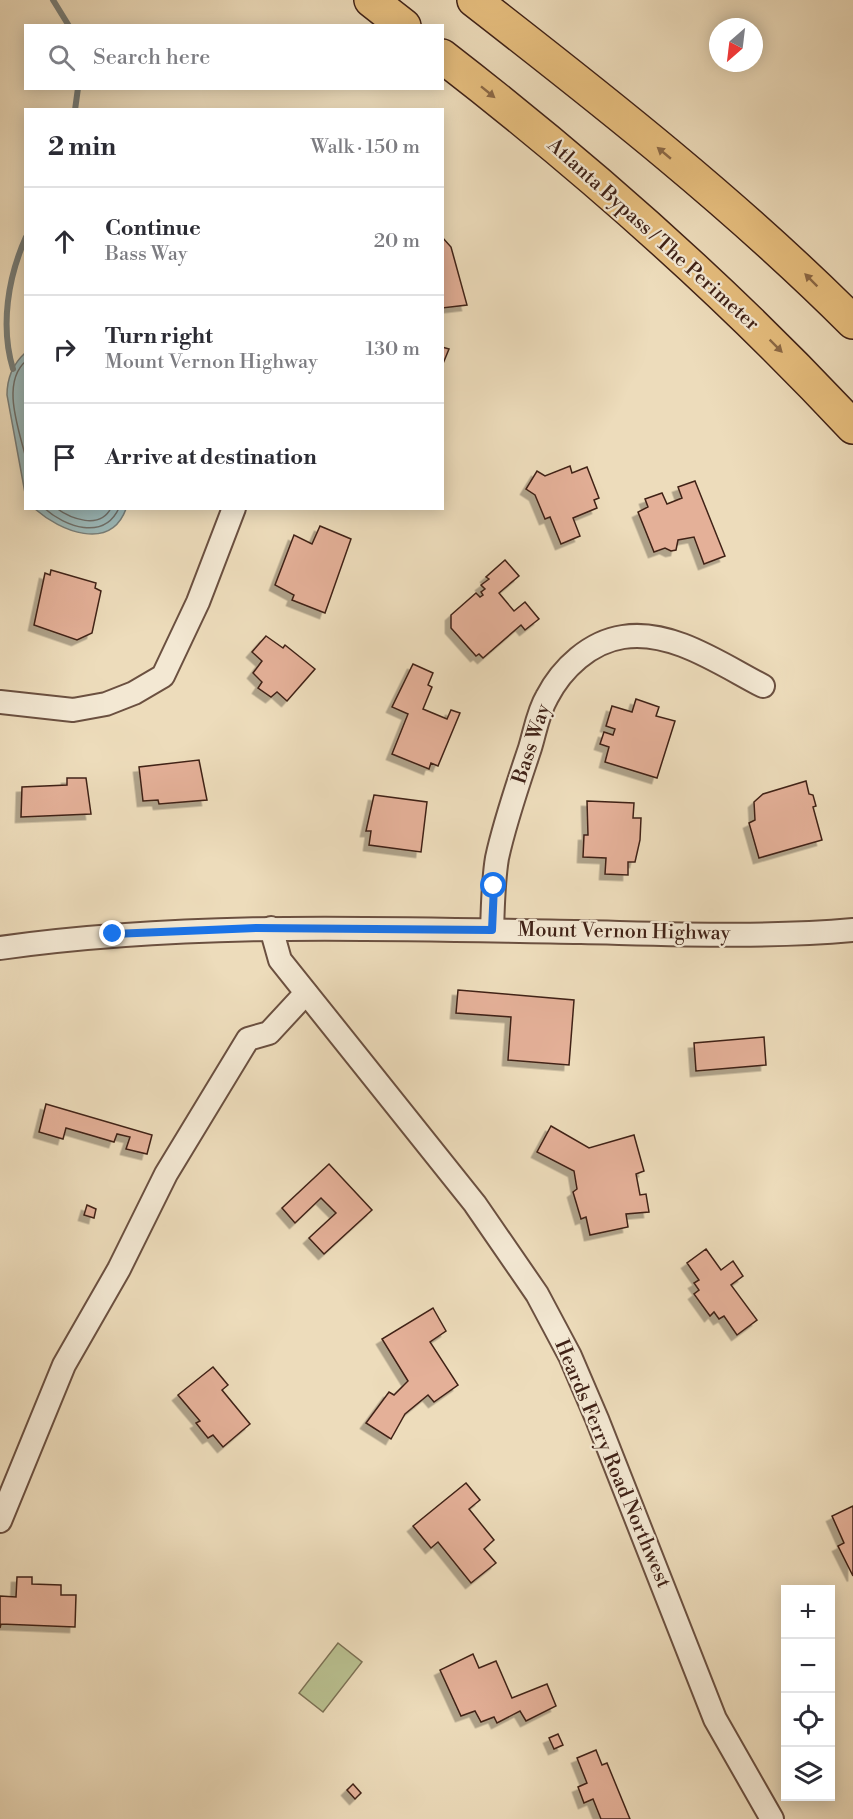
<!DOCTYPE html>
<meta charset="utf-8">
<style>
:root{--surface:#fff;--page:#f2f2f3;--text:#2b2b33;--muted:#7c7c81;--line:#e1e1e2}
body{margin:0;font-family:"Libre Bodoni",serif;background:var(--page);color:var(--text)}
.controls{position:absolute;right:18px;bottom:18px;display:grid;overflow:hidden;border-radius:0px;box-shadow:0 3px 15px #0003}
.controls button{width:54px;height:54px;display:grid;place-items:center;padding:0;border:0;border-bottom:2px solid var(--line);background:var(--surface);color:var(--text);font:30px sans-serif}
.compass{position:absolute;left:709px;top:18px;width:54px;height:54px;border-radius:50%;background:var(--surface);box-shadow:0 3px 15px #0003;rotate:208deg}
.stop{position:absolute;width:18px;height:18px;margin:-14px;border:4px solid #1a73e8;border-radius:50%;background:#fff}
.stop.end{background:#1a73e8;border-color:#fff;box-shadow:0 2px 6px #0008}
.list{margin:0;padding:0;list-style:none}
h2{display:flex;justify-content:space-between;align-items:center;height:78px;margin:0;padding:0 24px;font-size:26px}
h2 small{font-size:20px;font-weight:400;color:var(--muted)}
.list li{display:grid;grid-template-columns:39px 1fr auto;gap:18px;align-items:center;box-sizing:border-box;height:108px;padding:0 24px;border-top:2px solid var(--line)}
.list b{display:block;font-size:22px;white-space:nowrap}
.list p{margin:0;font-size:20px;white-space:nowrap;color:var(--muted)}
.list em{font-size:20px;font-style:normal;color:var(--muted)}
.icon{flex:none;width:33px;height:33px;fill:none;stroke:currentColor;stroke-width:2;stroke-linecap:round;stroke-linejoin:round}
.map{position:relative;flex:none;width:853px;height:1819px;overflow:hidden}
.search{position:absolute;background:var(--surface);box-shadow:0 3px 15px #0003;left:24px;top:24px;width:420px;height:66px;display:flex;align-items:center;gap:15px;box-sizing:border-box;padding:0 21px;border-radius:0px;color:var(--muted);font-size:22px}
.panel{position:absolute;background:var(--surface);box-shadow:0 3px 15px #0003;left:24px;top:108px;width:420px;height:402px;border-radius:0px}
.map>svg:first-child{display:block}
.pitch{fill:#b9c090;stroke:#7c7154;stroke-width:1.5}
.water{fill:#9cb9b9;stroke:#777d78;stroke-width:1.5}
.lines{fill:none;stroke-linecap:round;stroke-linejoin:round}
.shore{stroke:#6e6e68;stroke-width:1.5}
.stream{stroke:#777d78;stroke-width:6}
.building{fill:#e4b098;stroke:#402217;stroke-width:1.5;filter:url(#shadow)}
.minor-casing{stroke:#6b5040;stroke-width:26}
.highway-casing{stroke:#402217;stroke-width:36}
.minor{stroke:#f3e8d3;stroke-width:22}
.highway{stroke:#e6be7e;stroke-width:33}
.oneway{fill:#8b6845}
.route{stroke:#1a73e8;stroke-width:8}
.labels{text-anchor:middle;dominant-baseline:central;stroke-width:4.5;stroke-linejoin:round;paint-order:stroke}
.street-label{font-size:20px;fill:#402217;stroke:#f3e8d3}
</style>
<div class="map">
<svg width="853" height="1819" viewBox="0 0 853 1819">
<defs>
<filter id="shadow"><feDropShadow dx="-5.5" dy="5.5" stdDeviation="0" flood-color="#0004"/></filter>
</defs>
<rect width="100%" height="100%" fill="#eddcbb"/>
<filter id="stains"><feTurbulence type="fractalNoise" baseFrequency=".00333" numOctaves="4"/><feColorMatrix values="0 0 0 0 .2 0 0 0 0 .09 0 0 0 0 .02 0 0 0 .5 -.17"/></filter>
<radialGradient id="worn" r=".72"><stop offset=".6" stop-color="#630" stop-opacity="0"/><stop offset="1" stop-color="#630" stop-opacity=".3"/></radialGradient>
<!-- pitch -->
<polygon class="pitch" points="338,1643 362,1662 323,1712 299,1693"/>
<!-- water -->
<g class="water">
<path d="M25,353V493L7,395C7,378 12,365 25,353Z"/>
<path d="M35,509H126C110,552 60,531 35,509Z"/>
</g>
<g class="lines">
<!-- shore -->
<g class="shore">
<path d="M26,361C0,383 20,432 26,459"/>
<path d="M44,508C65,527 104,541 119,508"/>
<path d="M56,508C71,519 100,530 111,508"/>
</g>
<!-- stream -->
<g class="stream">
<polyline points="53,0 69,26"/>
<polyline points="75,110 78,88"/>
<path d="M13,369C0,326 8,277 26,237"/>
</g>
</g>
<!-- building -->
<g class="building">
<polygon points="442,237 451,247 467,305 442,308"/>
<polygon points="442,347 449,349 442,366"/>
<polygon points="570,466 572,473 587,467 599,498 594,500 597,508 573,518 580,536 561,544 550,517 545,519 535,495 526,489 537,471 545,476"/>
<polygon points="695,481 725,556 704,564 694,537 678,540 676,550 671,551 665,548 654,552 638,512 648,507 645,499 662,493 667,504 682,498 678,487"/>
<polygon points="320,526 351,539 325,613 292,600 294,595 275,585 294,535 312,544"/>
<polygon points="505,560 519,576 499,593 514,611 525,602 539,619 525,630 521,625 483,658 479,654 476,656 451,628 451,615 476,593 480,597 483,595 481,592 485,589 481,585 489,579 486,577"/>
<polygon points="51,570 96,583 95,588 101,591 92,633 77,640 34,625 45,573 50,575"/>
<polygon points="266,636 283,648 285,645 315,669 287,701 277,692 271,697 258,688 262,682 253,673 262,661 252,652"/>
<polygon points="413,664 433,673 428,685 432,687 423,709 447,719 451,710 460,713 438,766 431,763 429,769 392,754 408,714 392,707"/>
<polygon points="636,699 659,707 656,716 675,721 657,778 605,762 609,747 600,744 604,732 613,735 615,729 606,726 612,706 632,712"/>
<polygon points="199,760 207,800 159,804 158,800 143,801 139,767"/>
<polygon points="67,778 86,778 91,814 21,817 22,787 67,785"/>
<polygon points="806,781 809,794 813,795 816,806 813,807 822,840 759,858 749,823 755,820 754,802 763,794"/>
<polygon points="374,795 427,802 421,852 369,845 371,831 366,831"/>
<polygon points="587,801 634,803 633,818 641,818 640,840 635,862 628,862 628,875 605,874 606,858 583,857 584,835 588,835"/>
<polygon points="458,990 574,1000 569,1065 508,1060 511,1017 456,1013"/>
<polygon points="764,1037 766,1065 696,1071 694,1043"/>
<polygon points="46,1104 152,1135 147,1154 126,1149 130,1137 117,1134 114,1142 66,1128 63,1139 39,1132"/>
<polygon points="551,1126 589,1148 634,1135 644,1171 636,1174 640,1195 646,1194 649,1212 626,1214 628,1227 590,1235 586,1217 581,1219 573,1192 577,1189 574,1171 537,1152"/>
<polygon points="329,1164 372,1210 324,1254 309,1238 336,1213 321,1198 295,1223 282,1208"/>
<polygon points="87,1205 96,1209 94,1218 84,1215"/>
<polygon points="706,1249 721,1270 733,1261 743,1276 731,1285 757,1320 737,1335 724,1316 719,1319 714,1312 710,1316 694,1294 699,1290 694,1283 699,1280 687,1263"/>
<polygon points="433,1308 446,1331 430,1342 458,1385 434,1402 428,1395 405,1414 391,1439 366,1423 389,1392 394,1395 408,1381 382,1339"/>
<polygon points="213,1367 228,1385 222,1390 250,1424 223,1447 213,1435 208,1438 196,1423 200,1421 178,1395"/>
<polygon points="466,1483 480,1500 469,1509 494,1540 484,1549 496,1563 471,1583 438,1542 431,1548 413,1526"/>
<polygon points="853,1506 853,1576 838,1546 844,1543 832,1516"/>
<polygon points="17,1577 32,1577 32,1584 61,1585 61,1595 76,1595 75,1627 1,1624 0,1628 0,1596 16,1597"/>
<polygon points="473,1654 479,1668 496,1661 512,1698 547,1684 556,1706 526,1721 520,1711 497,1723 494,1717 481,1722 475,1711 461,1716 440,1670"/>
<polygon points="558,1734 563,1745 554,1749 549,1738"/>
<polygon points="596,1750 602,1765 607,1763 630,1819 601,1819 593,1799 584,1803 578,1787 587,1783 577,1758"/>
<polygon points="353,1784 361,1793 355,1799 347,1790"/>
</g>
<g class="lines">
<!-- minor casing -->
<g class="minor-casing">
<g id="minor">
<polyline points="0,702 73,710 106,704 134,693 163,676 198,602 234,508"/>
<polyline points="271,928 280,960 475,1204 537,1294 570,1356 597,1419 715,1719 772,1819"/>
<path d="M492,930C493,906 493,882 497,858C505,821 518,784 530,748C535,732 538,712 547,697C562,668 590,642 623,637C672,629 722,665 763,686"/>
<path d="M0,948C193,921 386,929 581,932C671,934 763,938 853,930"/>
<polyline points="0,1521 64,1365 119,1269 166,1174 248,1039 269,1033 306,993"/>
</g>
</g>
<!-- highway casing -->
<g class="highway-casing">
<g id="highway">
<polyline points="371,0 404,26"/>
<path d="M474,0C604,101 736,205 853,322"/>
<path d="M442,56C588,169 727,292 853,427"/>
</g>
</g>
<!-- minor -->
<use href="#minor" class="minor"/>
<!-- highway -->
<use href="#highway" class="highway"/>
</g>
<!-- one-way arrows -->
<defs><path id="oneway-solid" d="M-6-.8H1V-3.2L6.5 0L1 3.2V.8H-6Z" transform="scale(1.5)"/></defs>
<g class="oneway">
<use href="#oneway-solid" transform="translate(488 92) rotate(39)"/>
<use href="#oneway-solid" transform="translate(664 153) rotate(-140)"/>
<use href="#oneway-solid" transform="translate(811 280) rotate(-135)"/>
<use href="#oneway-solid" transform="translate(776 346) rotate(45)"/>
</g>
<g class="lines">
<!-- route -->
<polyline class="route" points="113,934 256,928 492,930 494,886"/>
</g>
<g class="labels">
<!-- street labels -->
<g class="street-label">
<text transform="translate(653 235) rotate(42)">Atlanta Bypass / The Perimeter</text>
<text transform="translate(532 744) rotate(-72)">Bass Way</text>
<text transform="translate(624 932) rotate(1)">Mount Vernon Highway</text>
<text transform="translate(612 1464) rotate(67)">Heards Ferry Road Northwest</text>
</g>
</g>
<rect width="100%" height="100%" filter="url(#stains)"/>
<rect width="100%" height="100%" fill="url(#worn)"/>
</svg>
<div class="controls">
<button>+</button>
<button>−</button>
<button><svg class="icon" aria-label="locate" viewBox="0 0 24 24"><circle cx="12" cy="12" r="6"/><path d="M12 2v4M12 18v4M2 12h4M18 12h4"/></svg></button>
<button><svg class="icon" aria-label="layers" viewBox="0 0 24 24"><path d="M12 4l9 5-9 5-9-5zM3 14l9 5 9-5"/></svg></button>
</div>
<svg class="compass" viewBox="-18 -18 36 36"><path d="M0-13l5 13h-10z" fill="#e53935"/><path d="M0 13l5-13h-10z" fill="#7c7c81"/></svg>
<div class="stop" style="left:494px;top:886px"></div>
<div class="stop end" style="left:113px;top:934px"></div>
<div class="search"><svg class="icon" aria-label="search" viewBox="0 0 24 24"><circle cx="10" cy="10" r="6"/><path d="M15 15l6 6"/></svg>Search here</div>
<section class="panel">
<h2>2 min<small>Walk · 150 m</small></h2>
<ul class="list">
<li><svg class="icon" aria-label="ahead" viewBox="0 0 24 24"><path d="M12 20V5M6 11l6-6 6 6"/></svg><div><b>Continue</b><p>Bass Way</p></div><em>20 m</em></li>
<li><svg class="icon" aria-label="right" viewBox="0 0 24 24"><path d="M7 20v-9h11M14 6l5 5-5 5"/></svg><div><b>Turn right</b><p>Mount Vernon Highway</p></div><em>130 m</em></li>
<li><svg class="icon" aria-label="arrive" viewBox="0 0 24 24"><path d="M6 21V4h12l-3 4 3 4H6"/></svg><div><b>Arrive at destination</b></div></li>
</ul>
</section>
</div>
